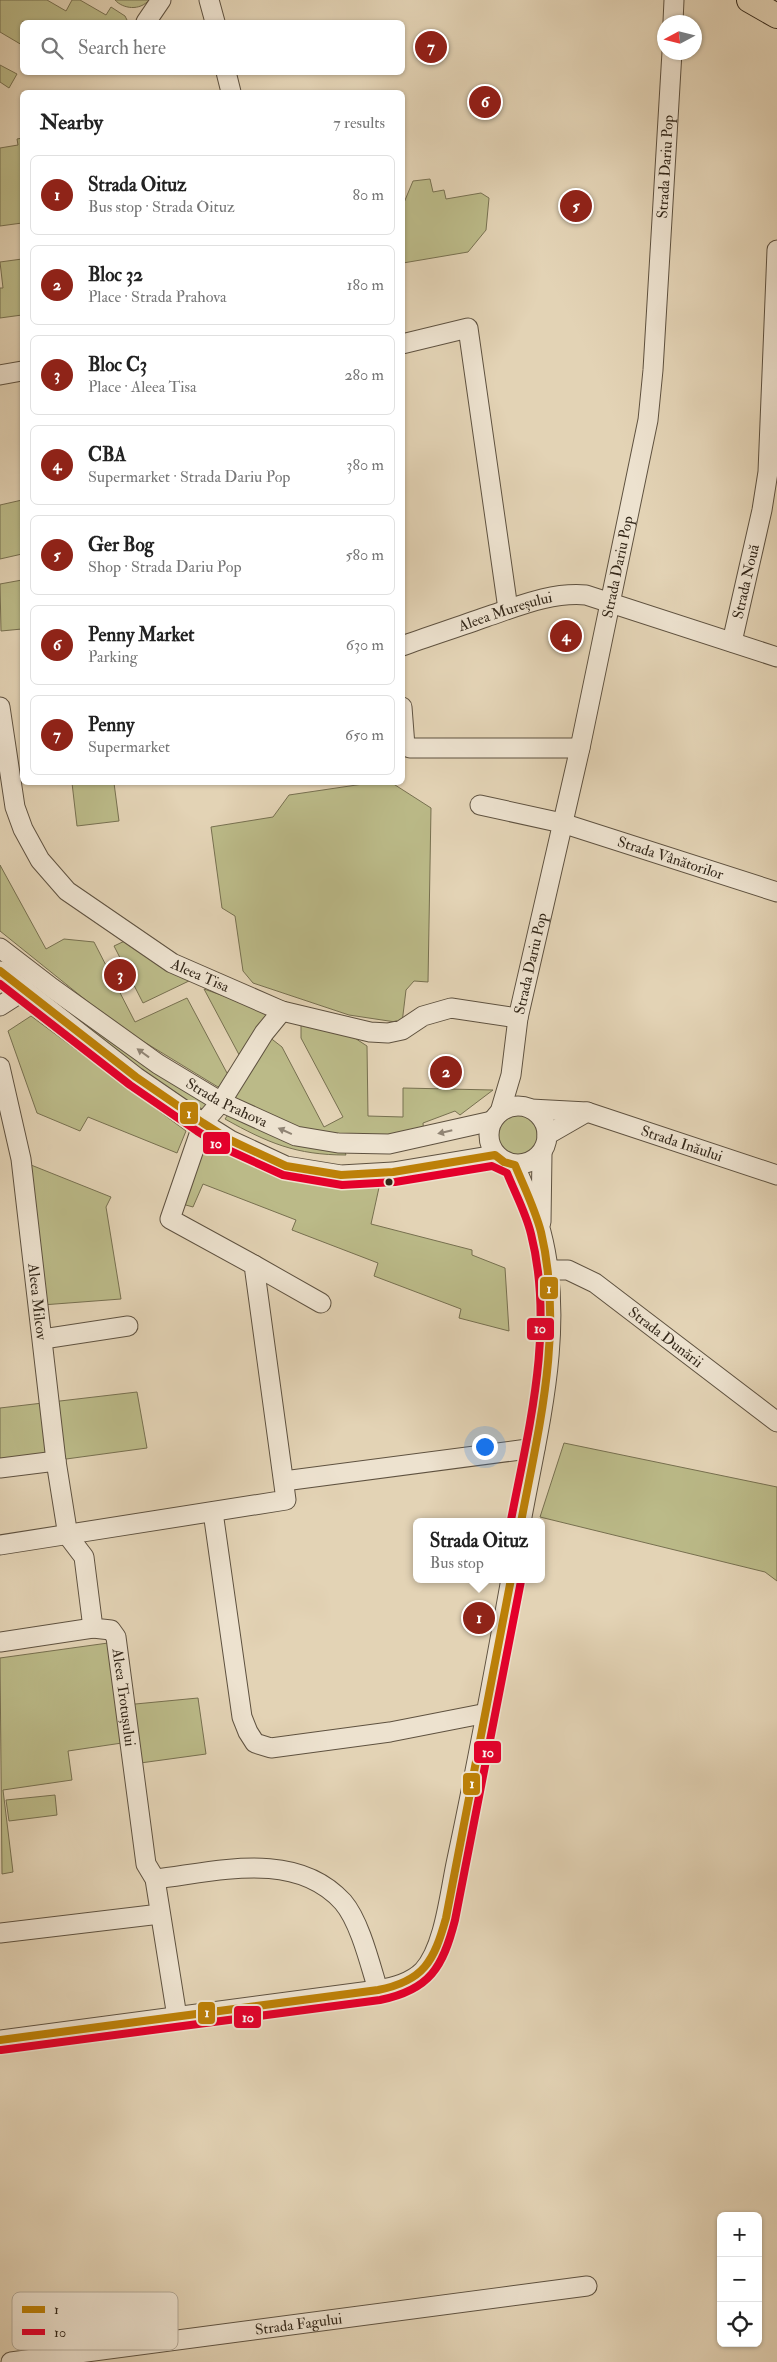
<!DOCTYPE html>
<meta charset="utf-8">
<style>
:root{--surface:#fff;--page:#f2f2f2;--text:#222;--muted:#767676;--line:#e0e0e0;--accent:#8f2418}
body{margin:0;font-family:"IM FELL Double Pica",serif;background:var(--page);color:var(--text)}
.controls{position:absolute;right:15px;bottom:15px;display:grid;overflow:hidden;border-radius:8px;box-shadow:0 1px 4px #0004}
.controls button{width:45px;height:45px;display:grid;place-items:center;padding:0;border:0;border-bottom:1px solid var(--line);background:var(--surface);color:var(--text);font:25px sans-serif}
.compass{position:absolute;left:657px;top:15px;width:45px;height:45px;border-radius:50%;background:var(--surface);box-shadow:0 1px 4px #0004;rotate:263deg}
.you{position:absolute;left:484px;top:1446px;width:18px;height:18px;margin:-12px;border:4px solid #fff;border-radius:50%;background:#1a73e8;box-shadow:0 0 0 8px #1a73e833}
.badge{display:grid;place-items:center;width:32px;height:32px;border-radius:50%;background:var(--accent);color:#fff;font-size:16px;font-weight:700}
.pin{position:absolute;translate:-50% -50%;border:2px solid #fff;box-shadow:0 1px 5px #0006}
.popup{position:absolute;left:413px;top:1518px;width:132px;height:65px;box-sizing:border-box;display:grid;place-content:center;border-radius:8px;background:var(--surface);filter:drop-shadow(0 1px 4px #0005);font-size:16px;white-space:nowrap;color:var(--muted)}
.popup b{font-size:19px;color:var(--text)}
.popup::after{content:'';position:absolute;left:50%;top:100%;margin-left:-10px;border:10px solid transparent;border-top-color:var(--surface)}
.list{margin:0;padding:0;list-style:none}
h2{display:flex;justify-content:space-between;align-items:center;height:65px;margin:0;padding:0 20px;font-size:21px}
h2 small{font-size:16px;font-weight:400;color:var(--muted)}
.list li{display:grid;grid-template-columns:32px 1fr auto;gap:15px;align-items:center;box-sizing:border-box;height:80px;margin:0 10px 10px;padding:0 10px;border:1px solid var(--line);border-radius:8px}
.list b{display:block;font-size:19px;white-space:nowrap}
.list p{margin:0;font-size:16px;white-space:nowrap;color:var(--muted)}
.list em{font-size:16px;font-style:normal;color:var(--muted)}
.icon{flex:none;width:28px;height:28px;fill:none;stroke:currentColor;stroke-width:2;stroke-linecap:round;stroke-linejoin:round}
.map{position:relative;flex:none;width:777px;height:2362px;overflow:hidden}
.search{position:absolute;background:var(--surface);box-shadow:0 1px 4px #0004;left:20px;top:20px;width:385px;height:55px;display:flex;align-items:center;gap:12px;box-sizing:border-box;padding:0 18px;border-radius:8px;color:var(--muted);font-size:19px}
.panel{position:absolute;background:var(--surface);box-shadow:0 1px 4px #0004;left:20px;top:90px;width:385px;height:695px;border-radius:8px}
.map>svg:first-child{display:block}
.green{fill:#bbba88;stroke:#777050}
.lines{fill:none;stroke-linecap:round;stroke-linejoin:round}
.minor-casing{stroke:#5f5240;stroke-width:21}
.major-casing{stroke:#332719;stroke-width:26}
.minor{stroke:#ede2cf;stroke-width:19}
.major{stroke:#e3d3b5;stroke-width:24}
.bus-1-casing{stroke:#ede2cf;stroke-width:11}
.bus-2-casing{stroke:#ede2cf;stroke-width:11}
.bus-1{stroke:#bc8008;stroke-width:8}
.bus-2{stroke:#e4002b;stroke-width:8}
.oneway{fill:#908474}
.bus-dot{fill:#332719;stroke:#ede2cf;stroke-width:2}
.labels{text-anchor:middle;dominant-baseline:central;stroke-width:4;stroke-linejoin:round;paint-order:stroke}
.street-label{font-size:15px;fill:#332719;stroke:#ede2cf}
.key{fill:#ede2cf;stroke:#b5aa98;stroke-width:1}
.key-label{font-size:14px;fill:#332719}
.line-badge{stroke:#ede2cf;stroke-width:2}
.badge-label{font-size:14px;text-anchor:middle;font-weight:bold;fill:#fff}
</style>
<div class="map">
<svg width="777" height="2362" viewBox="0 0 777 2362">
<rect width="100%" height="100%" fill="#e3d3b5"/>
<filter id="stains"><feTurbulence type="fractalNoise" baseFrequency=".004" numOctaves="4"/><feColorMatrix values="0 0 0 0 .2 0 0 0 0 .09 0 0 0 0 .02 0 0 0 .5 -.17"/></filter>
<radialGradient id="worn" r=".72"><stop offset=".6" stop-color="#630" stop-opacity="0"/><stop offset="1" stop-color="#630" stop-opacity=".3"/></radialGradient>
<!-- green -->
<g class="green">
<polygon points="0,0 47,0 66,11 72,0 80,0 106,15 111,7 125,16 128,22 22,22 22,45 0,32"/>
<path d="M115,0H149C140,11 123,9 115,0Z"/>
<polygon points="0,65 17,74 9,88 0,82"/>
<polygon points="22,138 22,223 0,226 0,148 18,145 17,139"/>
<polygon points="430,179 433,192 444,190 446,199 481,193 489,198 486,230 468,252 403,263 403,205 413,181"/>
<polygon points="22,259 22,315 0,318 0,288 3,288 0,262"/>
<polygon points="22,500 22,554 0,559 0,505"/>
<polygon points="22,580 22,629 1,631 0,584"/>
<polygon points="72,783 114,783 119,821 77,826"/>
<polygon points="370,783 392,783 431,808 428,982 414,981 406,990 402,1023 349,1015 253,983 243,971 235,916 222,908 211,827 273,817 289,795"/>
<polygon points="0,865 46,949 64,939 94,942 135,1022 187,998 227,1073 244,1064 204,989 272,1013 264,1033 282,1047 324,1127 343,1117 301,1038 301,1022 347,1033 367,1046 368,1116 403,1117 403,1088 493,1090 460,1115 455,1111 423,1123 424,1136 338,1143 231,1107 241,1067 218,1087 118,1026 0,931"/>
<polygon points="129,939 191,980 143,1003 114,946"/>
<polygon points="0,959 209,1103 204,1110 159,1084 0,962"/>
<polygon points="31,1016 186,1131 177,1153 88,1117 80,1131 37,1113 8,1031"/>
<path d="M230,1112L344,1150L346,1155C296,1155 268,1143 225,1119Z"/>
<circle cx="517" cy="1135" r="21"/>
<path d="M210,1141C228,1140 244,1160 260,1167C290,1182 347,1191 380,1183L371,1224L472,1250V1255L505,1268L509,1331L459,1318L461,1309L374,1276L378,1263L292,1230L296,1220L203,1184L193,1207L175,1202L202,1146Z"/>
<polygon points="31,1165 111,1197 106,1207 121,1299 42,1305"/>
<polygon points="137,1392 147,1448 0,1468 0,1408"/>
<polygon points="564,1443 777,1487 777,1581 765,1572 540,1517"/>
<polygon points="108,1643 122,1743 68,1751 72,1780 3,1790 13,1872 2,1874 0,1658"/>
<polygon points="198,1698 206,1754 133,1764 125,1705"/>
<polygon points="55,1795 57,1815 9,1821 6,1800"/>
</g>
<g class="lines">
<!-- minor casing -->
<g class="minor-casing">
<g id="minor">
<polyline points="209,0 215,22"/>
<polyline points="146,22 161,0"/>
<polyline points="673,22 674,0"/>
<polyline points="226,72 231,92"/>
<polyline points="402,344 468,328 508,609"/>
<polyline points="0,375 22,371"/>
<path id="s1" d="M732,642L762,510L768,472L777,250"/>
<path id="s2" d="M402,646C430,636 458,627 486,617C519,606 551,592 586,595L777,657"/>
<path id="s3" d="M0,707L15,807L23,829L40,860L67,891L172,963L282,1011L370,1032L388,1033L402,1030L423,1016L451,1008L518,1018"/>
<polyline points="402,707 405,746 410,748 580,748"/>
<path id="s4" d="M480,805L562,823L777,892"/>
<path id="s5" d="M0,948L52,988L158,1064L221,1102L296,1136L338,1143L389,1144L492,1121"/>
<polyline points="0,971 136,1077 203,1123 230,1140 286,1166 341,1175 393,1172 495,1155"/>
<polyline points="0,1006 25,990"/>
<path id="s6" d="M0,1067L21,1159L56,1461L68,1536L84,1557L93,1628L111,1630L116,1637L146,1864L155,1879L177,2017"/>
<circle cx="518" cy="1135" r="29"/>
<path id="s7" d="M531,1109L587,1112L777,1175"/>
<path id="s8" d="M500,1112L511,1075L518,1018L580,748L648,420L653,370L672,52"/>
<polyline points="547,1135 587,1112"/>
<path d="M515,1165C523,1187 535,1209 541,1232C566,1327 538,1428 521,1522"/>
<polyline points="541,1222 542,1153"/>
<polyline points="254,1265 321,1303"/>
<path id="s9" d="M547,1270H568L595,1283L777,1422"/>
<polyline points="43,1339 128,1326"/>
<polyline points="0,1468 56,1461"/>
<polyline points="284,1481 535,1448"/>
<polyline points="213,1512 242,1717 248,1732 255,1743 271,1748 390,1732 487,1713"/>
<polyline points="0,1545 286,1500 254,1265 170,1219 203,1123 221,1102 264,1033 282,1011"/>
<polyline points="0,1642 93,1628"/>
<path d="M155,1879C216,1872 295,1849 343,1902C360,1922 370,1964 378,1990"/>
<polyline points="0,1933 160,1914"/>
<path d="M0,2040L378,1990C394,1987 411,1983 423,1971C445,1947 450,1890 457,1859C477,1766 494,1673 511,1579"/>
<path id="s10" d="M11,2362L587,2286"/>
</g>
</g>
<!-- major casing -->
<g class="major-casing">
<polyline id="major" points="749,0 777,16"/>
</g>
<!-- minor -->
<use href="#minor" class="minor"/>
<!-- major -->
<use href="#major" class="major"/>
<!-- bus-1 casing -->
<g class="bus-1-casing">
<g id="bus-1">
<path d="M0,971L136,1077L203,1123L230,1140L286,1166L341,1175L393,1172L495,1155L504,1162L515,1165C524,1187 535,1209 541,1232C564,1329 539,1427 521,1522"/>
<path d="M0,2040L378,1990C424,1981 434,1961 446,1918L511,1579"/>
</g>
</g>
<!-- bus-2 casing -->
<g class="bus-2-casing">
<g id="bus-2">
<path d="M0,984L130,1085L197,1131L226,1149L283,1175L342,1185L395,1182L492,1166L507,1173C515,1193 526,1213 531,1234C555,1328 529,1427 511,1520"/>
<path d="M1,2050L380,2000C430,1990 443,1967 455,1920L521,1581"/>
</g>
</g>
<!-- bus-1 -->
<use href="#bus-1" class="bus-1"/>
<!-- bus-2 -->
<use href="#bus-2" class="bus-2"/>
</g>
<!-- one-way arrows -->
<defs><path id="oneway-solid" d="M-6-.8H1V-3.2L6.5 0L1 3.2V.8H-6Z" transform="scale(1.25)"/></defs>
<g class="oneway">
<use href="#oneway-solid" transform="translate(143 1053) rotate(-144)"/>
<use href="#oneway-solid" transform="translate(285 1131) rotate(-156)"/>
<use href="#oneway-solid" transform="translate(445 1132) rotate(167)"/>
</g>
<!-- markers -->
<circle class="bus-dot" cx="389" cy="1182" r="4.5"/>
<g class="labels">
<!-- street labels -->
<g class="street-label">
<text stroke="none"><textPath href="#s8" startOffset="962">Strada Dariu Pop</textPath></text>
<text stroke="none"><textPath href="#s8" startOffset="558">Strada Dariu Pop</textPath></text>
<text stroke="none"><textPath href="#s1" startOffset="62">Strada Nouă</textPath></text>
<text stroke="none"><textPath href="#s2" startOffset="109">Aleea Mureșului</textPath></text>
<text stroke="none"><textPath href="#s4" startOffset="198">Strada Vânătorilor</textPath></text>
<text stroke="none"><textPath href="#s8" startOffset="152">Strada Dariu Pop</textPath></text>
<text stroke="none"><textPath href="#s3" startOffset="359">Aleea Tisa</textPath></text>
<text stroke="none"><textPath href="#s5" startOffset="275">Strada Prahova</textPath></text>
<text stroke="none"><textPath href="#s7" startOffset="156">Strada Inăului</textPath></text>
<text stroke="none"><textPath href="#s6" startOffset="238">Aleea Milcov</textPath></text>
<text stroke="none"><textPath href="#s9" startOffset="140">Strada Dunării</textPath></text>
<text stroke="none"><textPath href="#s6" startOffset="660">Aleea Trotușului</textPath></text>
<text stroke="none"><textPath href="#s10" startOffset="290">Strada Fagului</textPath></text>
</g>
</g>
<!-- legend -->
<rect x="12" y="2292" width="166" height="58" rx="8" class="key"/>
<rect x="22" y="2306" width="23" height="7" fill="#bc8008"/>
<rect x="22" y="2329" width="23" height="6" fill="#e4002b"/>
<g class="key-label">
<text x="54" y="2314">1</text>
<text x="54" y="2337">10</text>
</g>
<g class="line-badge">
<rect x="179" y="1101" width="20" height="24" rx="5" fill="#bc8008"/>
<rect x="202" y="1131" width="29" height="24" rx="5" fill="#e4002b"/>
<rect x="539" y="1276" width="20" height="24" rx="5" fill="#bc8008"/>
<rect x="526" y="1317" width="29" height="24" rx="5" fill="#e4002b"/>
<rect x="473" y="1740" width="29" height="24" rx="5" fill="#e4002b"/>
<rect x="462" y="1772" width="19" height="24" rx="5" fill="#bc8008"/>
<rect x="197" y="2001" width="19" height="24" rx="5" fill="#bc8008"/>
<rect x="233" y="2005" width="29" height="24" rx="5" fill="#e4002b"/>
</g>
<g class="badge-label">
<text x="189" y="1118">1</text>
<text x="216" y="1148">10</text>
<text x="549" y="1293">1</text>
<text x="540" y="1333">10</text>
<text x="488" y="1757">10</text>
<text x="472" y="1788">1</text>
<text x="207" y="2017">1</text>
<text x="248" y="2022">10</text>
</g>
<rect width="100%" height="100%" filter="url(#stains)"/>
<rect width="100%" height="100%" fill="url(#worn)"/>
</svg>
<div class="controls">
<button>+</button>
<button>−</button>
<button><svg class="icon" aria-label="locate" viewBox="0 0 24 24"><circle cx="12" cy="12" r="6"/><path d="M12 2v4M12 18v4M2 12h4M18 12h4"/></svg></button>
</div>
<svg class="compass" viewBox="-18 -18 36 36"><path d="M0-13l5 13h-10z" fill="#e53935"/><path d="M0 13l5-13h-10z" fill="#767676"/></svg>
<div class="you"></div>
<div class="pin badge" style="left:479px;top:1618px">1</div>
<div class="popup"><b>Strada Oituz</b>Bus stop</div>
<div class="pin badge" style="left:446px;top:1072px">2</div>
<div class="pin badge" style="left:120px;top:975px">3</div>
<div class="pin badge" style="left:566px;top:636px">4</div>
<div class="pin badge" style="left:576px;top:206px">5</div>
<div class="pin badge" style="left:485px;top:102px">6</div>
<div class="pin badge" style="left:431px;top:47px">7</div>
<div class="search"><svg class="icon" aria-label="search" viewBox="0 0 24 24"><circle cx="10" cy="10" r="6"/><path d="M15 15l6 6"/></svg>Search here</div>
<section class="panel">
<h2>Nearby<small>7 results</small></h2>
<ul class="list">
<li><span class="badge">1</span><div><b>Strada Oituz</b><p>Bus stop · Strada Oituz</p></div><em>80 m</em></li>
<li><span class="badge">2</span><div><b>Bloc 32</b><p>Place · Strada Prahova</p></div><em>180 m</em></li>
<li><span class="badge">3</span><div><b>Bloc C3</b><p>Place · Aleea Tisa</p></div><em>280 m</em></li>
<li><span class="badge">4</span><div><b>CBA</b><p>Supermarket · Strada Dariu Pop</p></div><em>380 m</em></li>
<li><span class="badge">5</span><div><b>Ger Bog</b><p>Shop · Strada Dariu Pop</p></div><em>580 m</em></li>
<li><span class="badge">6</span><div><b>Penny Market</b><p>Parking</p></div><em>630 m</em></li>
<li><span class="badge">7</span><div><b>Penny</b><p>Supermarket</p></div><em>650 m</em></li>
</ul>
</section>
</div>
